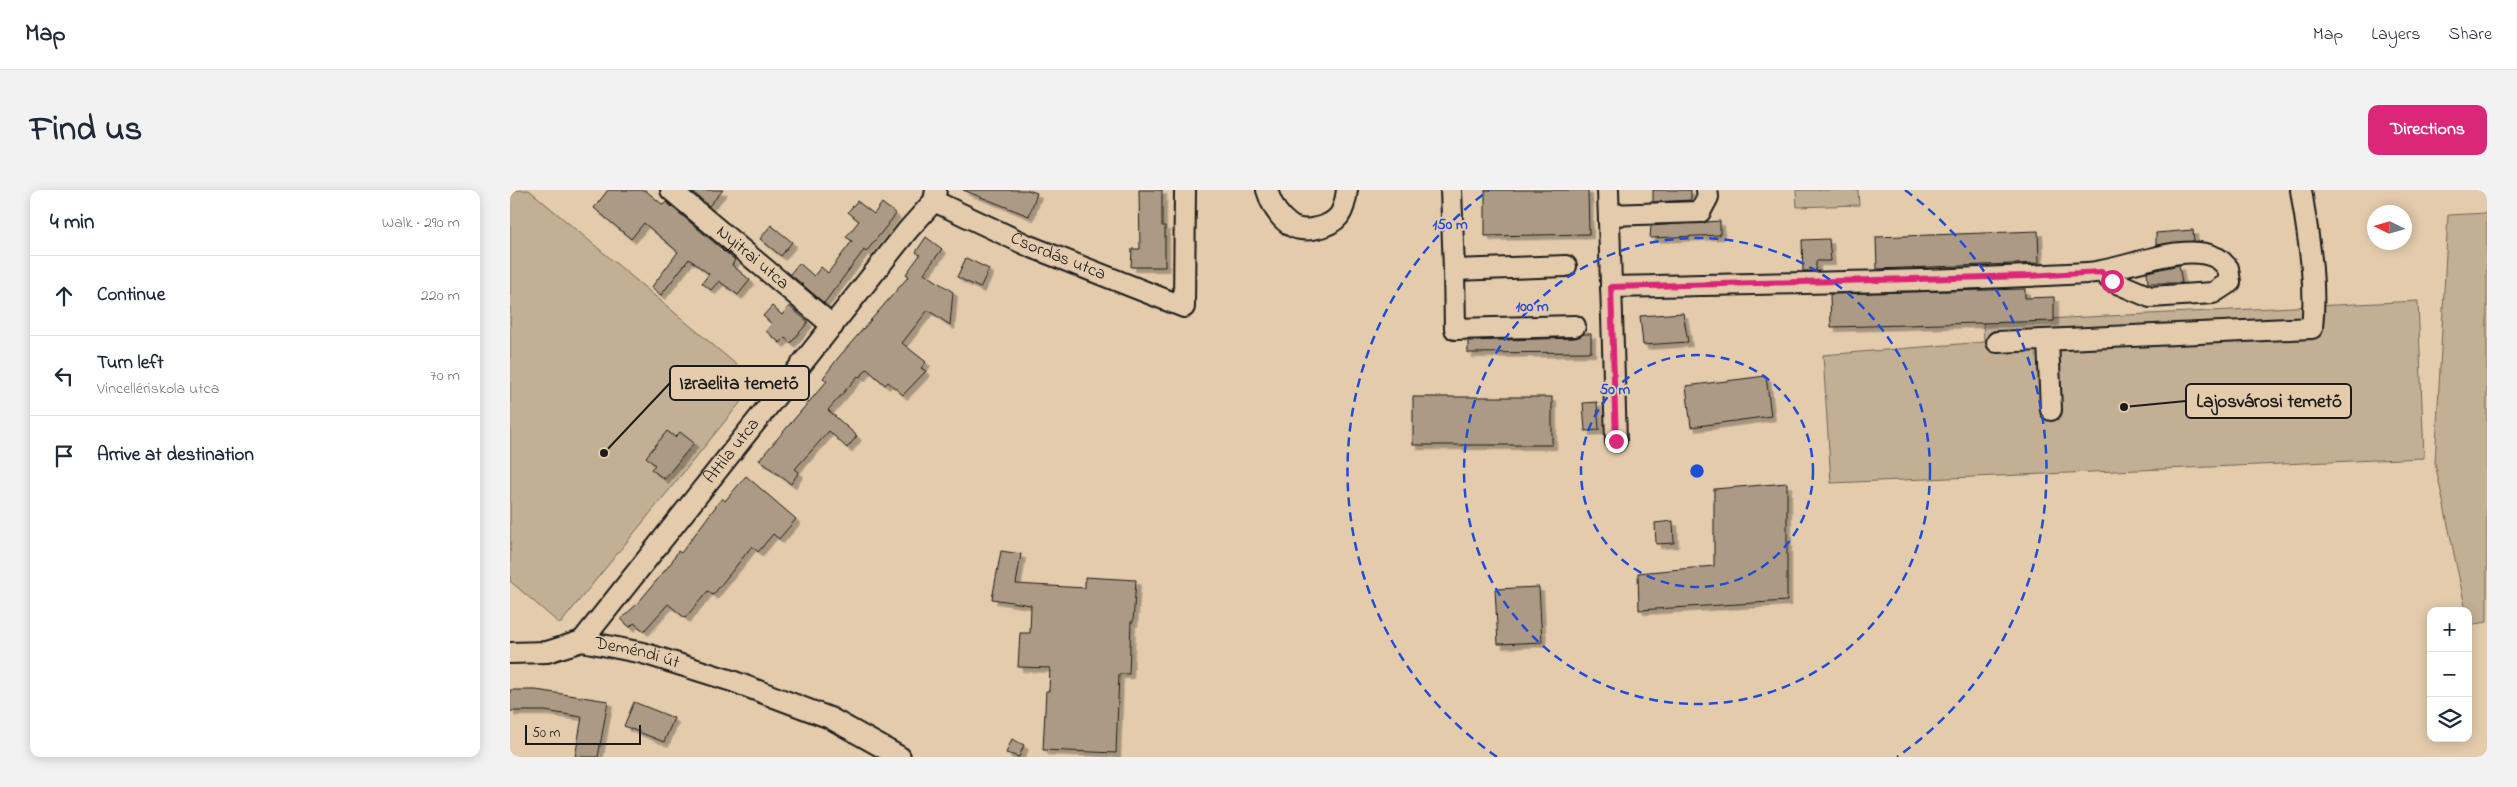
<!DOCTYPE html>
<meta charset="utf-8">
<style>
:root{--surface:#fff;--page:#f2f2f3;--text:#1f2937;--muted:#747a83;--line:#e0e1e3;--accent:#db2777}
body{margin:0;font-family:"Indie Flower",sans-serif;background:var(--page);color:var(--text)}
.controls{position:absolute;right:15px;bottom:15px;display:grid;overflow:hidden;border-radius:10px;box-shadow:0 2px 12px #0003}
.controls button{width:45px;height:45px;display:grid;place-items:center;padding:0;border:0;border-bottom:1px solid var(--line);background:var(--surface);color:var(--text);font:25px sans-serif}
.compass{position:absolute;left:1857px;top:15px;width:45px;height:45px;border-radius:50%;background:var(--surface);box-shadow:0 2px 12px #0003;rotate:275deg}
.scale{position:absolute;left:15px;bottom:12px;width:116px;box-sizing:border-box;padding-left:5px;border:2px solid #1c1c1c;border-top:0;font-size:14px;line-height:18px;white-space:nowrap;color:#1c1c1c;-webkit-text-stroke:4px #e3cbac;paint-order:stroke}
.stop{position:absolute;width:15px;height:15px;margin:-11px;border:4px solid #db2777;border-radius:50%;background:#fff}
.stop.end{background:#db2777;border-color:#fff;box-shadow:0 1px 5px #0008}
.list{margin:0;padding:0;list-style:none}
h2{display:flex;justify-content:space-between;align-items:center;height:65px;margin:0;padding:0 20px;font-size:21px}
h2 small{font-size:16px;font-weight:400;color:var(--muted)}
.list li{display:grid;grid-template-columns:32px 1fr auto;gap:15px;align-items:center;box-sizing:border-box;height:80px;padding:0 20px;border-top:1px solid var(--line)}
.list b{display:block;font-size:19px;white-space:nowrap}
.list p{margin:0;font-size:16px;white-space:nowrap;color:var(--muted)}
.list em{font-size:16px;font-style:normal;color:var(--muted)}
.icon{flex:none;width:28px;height:28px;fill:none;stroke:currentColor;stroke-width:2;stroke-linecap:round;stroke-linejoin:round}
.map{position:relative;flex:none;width:1977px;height:567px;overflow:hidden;border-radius:10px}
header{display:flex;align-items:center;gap:30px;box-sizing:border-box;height:70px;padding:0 25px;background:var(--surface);border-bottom:1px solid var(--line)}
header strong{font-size:24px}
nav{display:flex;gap:28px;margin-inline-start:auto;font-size:18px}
.intro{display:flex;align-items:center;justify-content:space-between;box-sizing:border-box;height:120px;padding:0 30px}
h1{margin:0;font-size:35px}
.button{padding:12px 22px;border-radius:10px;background:var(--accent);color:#fff;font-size:18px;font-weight:700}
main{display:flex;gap:30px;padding:0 30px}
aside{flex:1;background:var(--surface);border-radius:10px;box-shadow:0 2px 12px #0003}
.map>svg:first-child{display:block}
.green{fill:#c2af94;stroke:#6f6658}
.building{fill:#ac9a84;stroke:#1c1c1c;filter:url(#shadow)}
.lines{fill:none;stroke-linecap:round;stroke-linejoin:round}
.minor-casing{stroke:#1c1c1c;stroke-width:24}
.minor{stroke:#e3cbac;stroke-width:20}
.route{stroke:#db2777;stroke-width:6}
.ring{fill:none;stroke:#1d4ed8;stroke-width:2.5;stroke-dasharray:9 6}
.labels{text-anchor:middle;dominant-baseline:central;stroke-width:4;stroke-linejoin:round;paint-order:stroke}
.street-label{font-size:18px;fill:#1c1c1c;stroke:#e3cbac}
.centre{fill:#1d4ed8;stroke:#e3cbac;stroke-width:2.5}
.ring-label{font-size:15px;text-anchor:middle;font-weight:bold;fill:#1d4ed8;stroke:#e3cbac;stroke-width:4;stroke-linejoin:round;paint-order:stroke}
.leader{fill:none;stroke:#1c1c1c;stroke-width:2}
.callout-dot{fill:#1c1c1c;stroke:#e3cbac;stroke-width:2}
.callout{fill:#e3cbac;stroke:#1c1c1c;stroke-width:2}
.callout-label{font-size:19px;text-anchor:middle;font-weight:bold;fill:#1c1c1c}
</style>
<header>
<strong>Map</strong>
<nav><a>Map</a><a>Layers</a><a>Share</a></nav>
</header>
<div class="intro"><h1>Find us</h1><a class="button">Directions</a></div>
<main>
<aside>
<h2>4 min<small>Walk · 290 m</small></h2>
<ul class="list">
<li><svg class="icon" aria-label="ahead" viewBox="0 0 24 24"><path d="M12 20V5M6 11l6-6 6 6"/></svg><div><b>Continue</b></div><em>220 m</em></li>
<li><svg class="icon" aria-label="left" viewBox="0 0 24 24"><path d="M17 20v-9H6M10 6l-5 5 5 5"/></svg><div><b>Turn left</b><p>Vincellériskola utca</p></div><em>70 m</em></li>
<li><svg class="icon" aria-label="arrive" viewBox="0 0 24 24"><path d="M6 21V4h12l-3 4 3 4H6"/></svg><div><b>Arrive at destination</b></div></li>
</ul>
</aside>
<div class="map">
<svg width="1977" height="567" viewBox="0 0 1977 567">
<defs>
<filter id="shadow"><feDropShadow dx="4.5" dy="4.5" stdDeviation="0" flood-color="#0004"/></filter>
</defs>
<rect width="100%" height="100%" fill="#e3cbac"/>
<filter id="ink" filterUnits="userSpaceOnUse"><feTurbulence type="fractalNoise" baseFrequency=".02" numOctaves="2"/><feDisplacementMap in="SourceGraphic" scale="10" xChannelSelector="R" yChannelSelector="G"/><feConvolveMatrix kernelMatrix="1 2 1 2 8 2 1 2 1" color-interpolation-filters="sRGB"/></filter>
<g filter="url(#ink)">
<!-- green -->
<g class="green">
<polygon points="0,0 19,0 247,192 50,434 0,391"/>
<polygon points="1286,0 1348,0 1349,15 1287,17"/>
<polygon points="1977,23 1977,432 1959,435 1958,421 1956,421 1925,273 1938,25"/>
<polygon points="1908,111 1914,268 1321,293 1313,165 1474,152 1473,132"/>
</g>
<!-- building -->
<g class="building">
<polygon points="98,0 135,0 153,15 156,12 225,70 222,75 240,90 228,105 209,91 201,100 192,93 199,84 179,69 151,105 141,98 168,62 134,33 121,49 84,18"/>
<polygon points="181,0 213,0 199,16"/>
<polygon points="453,0 518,0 527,3 519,26"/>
<polygon points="629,0 652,0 652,36 655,36 655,77 621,77 622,59 630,59"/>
<polygon points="975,0 1078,0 1079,44 975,46"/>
<polygon points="1143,0 1181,0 1181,10 1143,12"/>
<polygon points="347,11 364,24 372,13 386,24 356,62 354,60 314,113 280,84 289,73 304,86 311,77 318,83 342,51 336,47 349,31 338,22"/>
<polygon points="1210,31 1210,45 1140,48 1141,36"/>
<polygon points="261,35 282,52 271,66 250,49"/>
<polygon points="1683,40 1684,51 1646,55 1646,43"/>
<polygon points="1528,41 1529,73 1367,79 1366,47"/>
<polygon points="416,47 432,59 414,83 443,102 440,135 418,120 392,153 416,172 411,178 416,181 393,205 378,192 375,195 357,179 350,187 348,186 318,220 347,246 337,258 319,241 285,279 289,282 281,294 249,270 317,191 313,188 328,168 399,86 396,84 410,65 406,62"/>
<polygon points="1319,49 1321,71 1306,71 1306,81 1293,81 1292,50"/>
<polygon points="456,68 479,79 470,98 447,87"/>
<polygon points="1669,75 1672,93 1638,93 1637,82"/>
<polygon points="1515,99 1515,108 1544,107 1544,131 1321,137 1320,104"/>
<polygon points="262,116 272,125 279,116 298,132 281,153 275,148 270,153 256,141 262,134 253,126"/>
<polygon points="1173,123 1178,152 1133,155 1130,126"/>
<polygon points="1074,144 1081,144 1081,162 958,163 958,151 1065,148"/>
<polygon points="1256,186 1261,226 1181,237 1176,196"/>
<rect x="903" y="207" width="139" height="48"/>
<polygon points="1087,212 1089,240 1075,241 1073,213"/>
<polygon points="157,241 165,247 170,242 184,253 154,289 141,279 145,275 136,267"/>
<polygon points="236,286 286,329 269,349 263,344 248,362 242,356 203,405 198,401 175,428 158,414 134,441 124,433 120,437 111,429 128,413 161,373 168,361 171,363 212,308 215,311"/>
<polygon points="1277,293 1277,411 1129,420 1128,383 1204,376 1204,299"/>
<polygon points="1163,331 1164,353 1146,354 1145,333"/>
<polygon points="491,361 511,364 506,394 575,398 575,387 626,390 623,432 621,432 619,484 609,484 606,563 533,560 536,501 539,501 540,478 508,477 510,443 520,443 521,415 482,409"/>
<polygon points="1029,397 1032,452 988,454 985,399"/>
<polygon points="0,500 26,500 98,511 88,567 65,567 72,527 35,521 0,521"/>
<polygon points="124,512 164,528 154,552 114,536"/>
<polygon points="502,549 514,555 509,567 496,563"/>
</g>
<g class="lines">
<!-- minor casing -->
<g class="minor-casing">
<g id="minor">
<path id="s1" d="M161,0L323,136"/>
<path d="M757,0C761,14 767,26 780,35C793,44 819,38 829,26C834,19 836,8 837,0"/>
<polyline points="941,0 944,80 1056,76"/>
<polyline points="1098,0 1106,251"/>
<path id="s2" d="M424,11L519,56L674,117L675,0"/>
<polyline points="1099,25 1190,22 1198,7 1197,0"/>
<polyline points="944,80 945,139 1065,136"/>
<path d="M1101,97C1259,93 1419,92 1577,83C1614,81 1674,50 1707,68C1711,70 1715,75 1718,78L1720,92L1703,103L1640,107L1602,91L1592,82"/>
<polyline points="1538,150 1541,220"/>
<path d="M1487,152L1802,138C1807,92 1798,46 1791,0"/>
<path id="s3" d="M72,451L398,40L424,11L426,0"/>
<path id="s4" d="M0,463L37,462L72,451L133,463L222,491L320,528L390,567"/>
</g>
</g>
<!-- minor -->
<use href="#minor" class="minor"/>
</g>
</g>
<g class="lines" filter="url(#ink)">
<!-- route -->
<polyline class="route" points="1106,251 1101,97 1517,86 1592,82 1602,91"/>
</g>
<!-- distance rings -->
<g class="ring">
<circle cx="1187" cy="281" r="116"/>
<circle cx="1187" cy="281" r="233"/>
<path d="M987 567A349 349 0 0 1 979 0M1395 0A349 349 0 0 1 1387 567"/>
</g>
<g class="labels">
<!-- street labels -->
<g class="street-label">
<text stroke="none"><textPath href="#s2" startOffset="136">Csordás utca</textPath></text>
<text stroke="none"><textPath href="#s1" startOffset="106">Nyitrai utca</textPath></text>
<text stroke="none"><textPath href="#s3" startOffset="242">Attila utca</textPath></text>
<text stroke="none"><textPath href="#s4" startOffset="130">Deméndi út</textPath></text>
</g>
</g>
<circle cx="1187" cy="281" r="8" class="centre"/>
<g class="ring-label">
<text x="940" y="39">150 m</text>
<text x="1022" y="121">100 m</text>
<text x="1105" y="204">50 m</text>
</g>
<!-- callouts -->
<path class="leader" d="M94 263L160 193M1614 217L1676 211"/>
<g class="callout-dot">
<circle cx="94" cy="263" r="5"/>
<circle cx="1614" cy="217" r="5"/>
</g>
<g class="callout">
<rect x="160" y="176" width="139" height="34" rx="5"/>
<rect x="1676" y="194" width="165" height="34" rx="5"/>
</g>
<g class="callout-label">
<text x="229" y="199">Izraelita temető</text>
<text x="1759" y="217">Lajosvárosi temető</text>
</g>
</svg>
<div class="controls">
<button>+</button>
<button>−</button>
<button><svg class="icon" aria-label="layers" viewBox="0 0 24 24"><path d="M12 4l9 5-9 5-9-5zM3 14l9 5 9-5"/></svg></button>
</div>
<svg class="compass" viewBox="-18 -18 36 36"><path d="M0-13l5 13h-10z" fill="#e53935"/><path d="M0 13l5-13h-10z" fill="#747a83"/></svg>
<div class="scale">50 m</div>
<div class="stop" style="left:1602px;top:91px"></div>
<div class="stop end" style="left:1106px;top:251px"></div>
</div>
</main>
